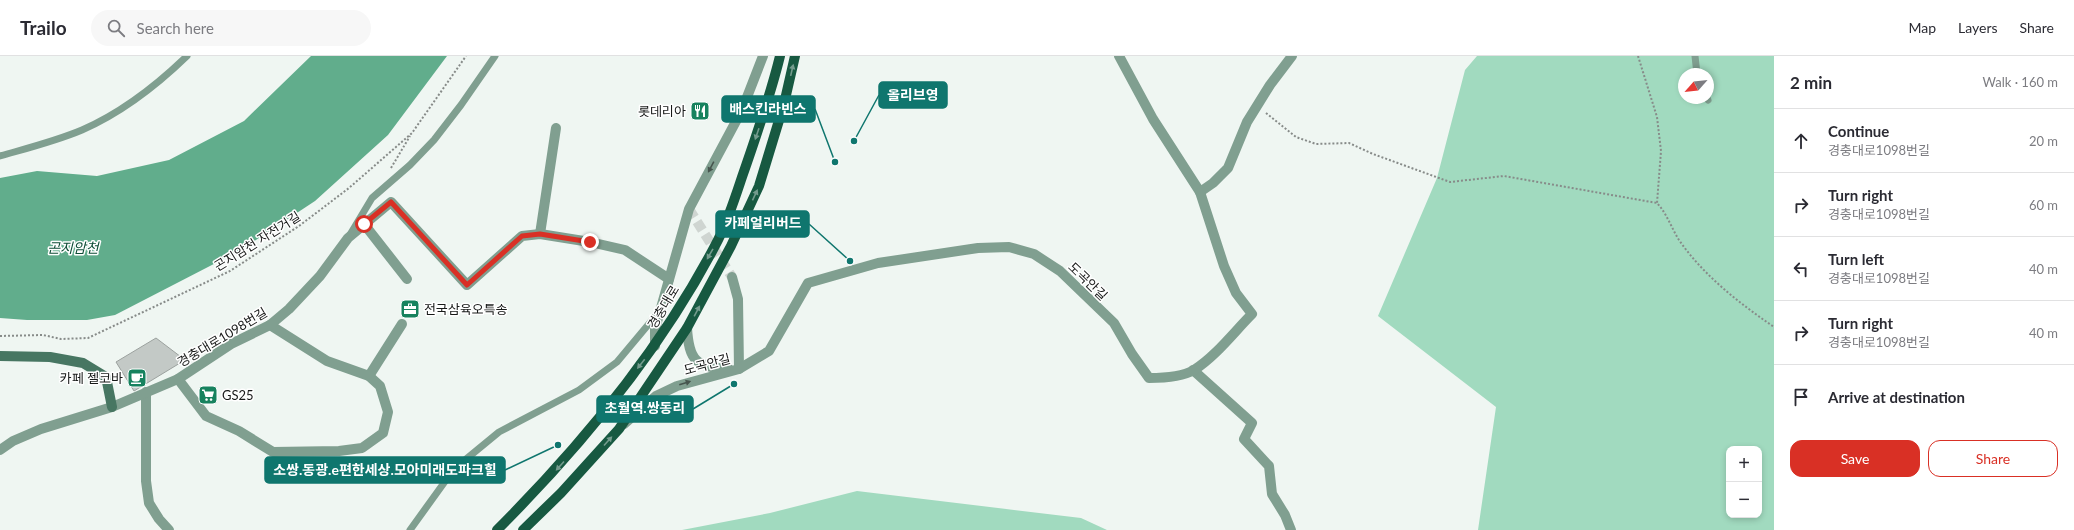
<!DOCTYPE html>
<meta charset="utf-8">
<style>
:root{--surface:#fff;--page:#f7f7f7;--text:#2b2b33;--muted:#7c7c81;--line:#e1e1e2;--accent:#d93025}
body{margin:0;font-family:Lato,"Noto Sans KR",sans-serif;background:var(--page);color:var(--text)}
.controls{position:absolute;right:12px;bottom:12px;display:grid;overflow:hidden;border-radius:8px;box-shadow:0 2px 6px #0003}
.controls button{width:36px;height:36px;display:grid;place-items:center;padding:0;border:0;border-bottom:1px solid var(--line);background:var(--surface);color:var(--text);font:20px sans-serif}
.compass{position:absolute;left:1678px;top:12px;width:36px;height:36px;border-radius:50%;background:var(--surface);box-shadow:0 2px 6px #0003;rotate:243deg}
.stop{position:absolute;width:12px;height:12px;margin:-9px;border:3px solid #d93025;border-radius:50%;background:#fff}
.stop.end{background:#d93025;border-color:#fff;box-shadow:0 1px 4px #0008}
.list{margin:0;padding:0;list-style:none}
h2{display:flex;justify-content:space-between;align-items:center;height:52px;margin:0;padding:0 16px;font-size:17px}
h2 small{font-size:13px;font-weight:400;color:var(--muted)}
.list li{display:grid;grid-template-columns:26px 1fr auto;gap:12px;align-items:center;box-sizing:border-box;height:64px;padding:0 16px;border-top:1px solid var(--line)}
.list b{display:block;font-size:15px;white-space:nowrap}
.list p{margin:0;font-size:13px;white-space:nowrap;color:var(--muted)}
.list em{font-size:13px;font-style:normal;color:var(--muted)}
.actions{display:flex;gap:8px;padding:12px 16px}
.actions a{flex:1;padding:9px 0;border:1px solid var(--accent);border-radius:12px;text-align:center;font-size:14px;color:var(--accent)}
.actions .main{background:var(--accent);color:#fff}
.icon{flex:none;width:22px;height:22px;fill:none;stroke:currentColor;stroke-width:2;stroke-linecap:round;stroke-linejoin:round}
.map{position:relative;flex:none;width:1774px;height:474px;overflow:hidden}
header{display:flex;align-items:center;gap:24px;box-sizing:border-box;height:56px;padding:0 20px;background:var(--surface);border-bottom:1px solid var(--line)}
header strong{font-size:19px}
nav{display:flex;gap:22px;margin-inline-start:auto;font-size:14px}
.search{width:280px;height:36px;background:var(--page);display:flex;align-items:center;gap:10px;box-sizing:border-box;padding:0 14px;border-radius:22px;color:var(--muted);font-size:15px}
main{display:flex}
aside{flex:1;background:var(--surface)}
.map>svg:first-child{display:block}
.green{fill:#a1dabf;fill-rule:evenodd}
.water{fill:#61ad8c}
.building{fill:#c3c9c6;stroke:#9ca29f}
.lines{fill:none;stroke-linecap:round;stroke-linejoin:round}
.street-tunnel{stroke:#cfd5d1;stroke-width:10;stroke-dasharray:10 5;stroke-linecap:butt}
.path{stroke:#878b89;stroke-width:2;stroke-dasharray:2 2;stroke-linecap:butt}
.lane{stroke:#809f90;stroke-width:7}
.street{stroke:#809f90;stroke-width:10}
.secondary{stroke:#477662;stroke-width:10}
.primary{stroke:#175941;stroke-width:10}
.oneway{fill:#749b8d}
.oneway2{fill:#46554e}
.route{stroke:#d93025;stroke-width:5}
.labels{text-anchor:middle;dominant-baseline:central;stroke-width:3;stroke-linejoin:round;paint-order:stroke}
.poi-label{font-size:13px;fill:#171918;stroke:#fff;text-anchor:end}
.street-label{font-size:13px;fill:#171918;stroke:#fff}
.water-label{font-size:14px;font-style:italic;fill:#0e4d36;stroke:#fff}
.leader{fill:none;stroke:#0f766e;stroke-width:1.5}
.callout-dot{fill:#0f766e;stroke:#fff;stroke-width:1.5}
.callout{fill:#0f766e;stroke:#0f766e;stroke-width:1.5}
.callout-label{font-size:14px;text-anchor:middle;font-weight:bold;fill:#fff}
</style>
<header>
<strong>Trailo</strong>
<div class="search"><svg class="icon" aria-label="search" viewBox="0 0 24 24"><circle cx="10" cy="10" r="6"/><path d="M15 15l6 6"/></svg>Search here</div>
<nav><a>Map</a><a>Layers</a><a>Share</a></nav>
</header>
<main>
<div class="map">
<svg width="1774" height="474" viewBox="0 0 1774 474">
<rect width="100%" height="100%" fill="#eff6f2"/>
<!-- green -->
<g class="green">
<path d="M1477,0H1774V474H1478L1496,351L1378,260L1437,122L1465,14ZM1684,18H1708V42H1684ZM1729,393H1759V459H1729Z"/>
<polygon points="857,435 1081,462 1107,474 682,474 770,457"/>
</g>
<!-- water -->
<polygon class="water" points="311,0 447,0 388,79 315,145 239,195 115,259 87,264 27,264 0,262 0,122 37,115 97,120 169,104 244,65"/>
<!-- building -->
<polygon class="building" points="156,282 185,304 134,335 116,306"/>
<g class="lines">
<!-- street-tunnel -->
<polyline class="street-tunnel" points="689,153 732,221"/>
<!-- path -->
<g class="path">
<polyline points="1638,0 1657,61 1661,95 1657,147"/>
<path d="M1266,57L1296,81L1316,88L1349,87L1373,98L1450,126L1504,120L1657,147C1667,158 1671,171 1679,184C1703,219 1739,247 1774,271"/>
<polyline points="391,112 410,80"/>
<polyline points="0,280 43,279 61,283 88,282 230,215 299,170 349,132 412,77 466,0"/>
</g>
<!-- lane -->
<g class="lane">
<polyline points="1695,0 1697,18"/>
<polyline points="1707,42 1708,44"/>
<path d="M0,100C28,92 56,85 82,74C121,57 157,29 187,0"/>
<polyline points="351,177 372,142 410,109 434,84 461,49 495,0"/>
<polyline points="410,474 454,413 499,376 579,334 617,306 658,257"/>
</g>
<!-- street -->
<g class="street">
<polyline points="1119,0 1153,63 1200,136"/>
<polyline points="364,168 407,223"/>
<polyline points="540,178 556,72"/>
<polyline points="732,221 738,243 739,313"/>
<path d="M687,272C689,305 696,311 729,313"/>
<polyline points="655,290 655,273 689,153 742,54 763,0"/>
<polyline points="1193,314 1252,367 1244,383 1269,410 1272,438 1285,459 1291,474"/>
<polyline points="369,320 402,268"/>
<polyline points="178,323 206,360 239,375 273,396 339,395 362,392 383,377 388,356 380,330 369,320 327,305 270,269"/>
<polyline points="146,336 146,425 149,447 159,463 169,474"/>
<path d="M624,368L656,340L677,330L739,313L769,295L808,227L878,207L978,192L1009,191L1034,198L1060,215L1114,267L1132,298L1149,322C1163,322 1182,321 1194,314C1216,300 1234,276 1252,258L1236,237L1224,210L1200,136L1213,127L1228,112L1247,66L1270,29L1292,0"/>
<polyline points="0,394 13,385 41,373 112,351 178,323 231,288 270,269 289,253 320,220 348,182 391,146 467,229 522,180 540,178 590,186 625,194 669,223"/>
</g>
<!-- secondary -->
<polyline class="secondary" points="0,300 50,301 83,307 106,321 112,351"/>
<!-- primary -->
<g class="primary">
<path d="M497,474C583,388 662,293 718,184C728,164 735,142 742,121C756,81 770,41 780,0"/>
<polyline points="523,474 561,437 619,373 687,272 731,190 759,130 784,48 795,0"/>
</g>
</g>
<!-- one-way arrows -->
<defs><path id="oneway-solid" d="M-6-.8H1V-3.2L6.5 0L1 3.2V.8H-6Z"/></defs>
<g class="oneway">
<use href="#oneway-solid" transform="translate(792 14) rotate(-77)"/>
<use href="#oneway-solid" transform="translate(757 78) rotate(109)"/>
<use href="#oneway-solid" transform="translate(755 139) rotate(-65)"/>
<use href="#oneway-solid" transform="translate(710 198) rotate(120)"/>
<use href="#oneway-solid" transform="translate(697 255) rotate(-62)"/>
<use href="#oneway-solid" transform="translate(641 308) rotate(128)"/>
<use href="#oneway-solid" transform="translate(608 385) rotate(-48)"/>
<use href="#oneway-solid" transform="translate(560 410) rotate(132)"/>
</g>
<g class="oneway2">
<use href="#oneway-solid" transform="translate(711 111) rotate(118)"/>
<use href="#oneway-solid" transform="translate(685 327) rotate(-17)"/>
</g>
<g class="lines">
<!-- route -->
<polyline class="route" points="364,168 391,146 467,229 522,180 540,178 590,186"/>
</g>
<!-- icons -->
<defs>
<g id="restaurant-square" transform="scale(1)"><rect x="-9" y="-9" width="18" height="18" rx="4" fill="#17825e" stroke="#fff"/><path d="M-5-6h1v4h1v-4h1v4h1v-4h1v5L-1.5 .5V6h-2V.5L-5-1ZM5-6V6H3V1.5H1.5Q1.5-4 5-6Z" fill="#fff"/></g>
<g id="office-square" transform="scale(1)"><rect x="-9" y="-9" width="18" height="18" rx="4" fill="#17825e" stroke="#fff"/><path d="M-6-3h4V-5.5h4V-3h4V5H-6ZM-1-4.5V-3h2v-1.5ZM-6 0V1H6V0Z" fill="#fff"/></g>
<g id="cafe-square" transform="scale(1)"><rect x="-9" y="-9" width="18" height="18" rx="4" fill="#17825e" stroke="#fff"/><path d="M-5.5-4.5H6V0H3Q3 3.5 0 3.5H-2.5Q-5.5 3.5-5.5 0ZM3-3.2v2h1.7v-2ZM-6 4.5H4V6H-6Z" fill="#fff"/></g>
<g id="supermarket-square" transform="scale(1)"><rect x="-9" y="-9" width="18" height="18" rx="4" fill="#17825e" stroke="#fff"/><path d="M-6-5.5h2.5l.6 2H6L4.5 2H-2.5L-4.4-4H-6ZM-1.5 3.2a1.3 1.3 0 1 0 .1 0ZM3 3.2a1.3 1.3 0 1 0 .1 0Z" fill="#fff"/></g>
</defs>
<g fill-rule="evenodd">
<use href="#restaurant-square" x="700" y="55"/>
<use href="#office-square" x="410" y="253"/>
<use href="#cafe-square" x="137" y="322"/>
<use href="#supermarket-square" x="208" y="339"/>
</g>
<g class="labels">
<!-- poi labels -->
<g class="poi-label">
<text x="686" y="55">롯데리아</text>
<text x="424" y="253" text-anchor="start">전국삼육오특송</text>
<text x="123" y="322">카페 젤코바</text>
<text x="222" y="339" text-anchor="start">GS25</text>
</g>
<!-- street labels -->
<g class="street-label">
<text transform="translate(257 185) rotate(-32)">곤지암천 자전거길</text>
<text transform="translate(1088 225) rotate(44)">도곡안길</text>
<text transform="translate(663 251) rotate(-59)">경충대로</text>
<text transform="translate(222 281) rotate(-31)">경충대로1098번길</text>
<text transform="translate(707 308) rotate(-15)">도곡안길</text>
</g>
<!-- water labels -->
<g class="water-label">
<text x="73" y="191">곤지암천</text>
</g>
</g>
<!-- callouts -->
<path class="leader" d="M854 85L879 39M835 106L815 53M850 205L809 168M734 328L693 353M558 389L505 414"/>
<g class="callout-dot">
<circle cx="854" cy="85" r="4"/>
<circle cx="835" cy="106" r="4"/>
<circle cx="850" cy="205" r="4"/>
<circle cx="734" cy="328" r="4"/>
<circle cx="558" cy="389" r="4"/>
</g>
<g class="callout">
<rect x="879" y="26" width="68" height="26" rx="4"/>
<rect x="722" y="40" width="93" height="26" rx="4"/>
<rect x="716" y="155" width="93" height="26" rx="4"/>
<rect x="597" y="340" width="96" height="26" rx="4"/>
<rect x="265" y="401" width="240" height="26" rx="4"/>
</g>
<g class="callout-label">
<text x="913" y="44">올리브영</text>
<text x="768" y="58">배스킨라빈스</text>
<text x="763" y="172">카페얼리버드</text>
<text x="645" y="357">초월역.쌍동리</text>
<text x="385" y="419">소쌍.동광.e편한세상.모아미래도파크힐</text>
</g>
</svg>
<div class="controls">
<button>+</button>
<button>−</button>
</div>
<svg class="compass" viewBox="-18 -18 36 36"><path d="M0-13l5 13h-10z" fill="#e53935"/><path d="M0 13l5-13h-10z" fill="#7c7c81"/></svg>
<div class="stop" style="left:364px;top:168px"></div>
<div class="stop end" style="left:590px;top:186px"></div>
</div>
<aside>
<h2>2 min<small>Walk · 160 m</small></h2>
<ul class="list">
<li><svg class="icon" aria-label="ahead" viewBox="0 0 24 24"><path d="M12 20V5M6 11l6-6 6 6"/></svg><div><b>Continue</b><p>경충대로1098번길</p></div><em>20 m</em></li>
<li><svg class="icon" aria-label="right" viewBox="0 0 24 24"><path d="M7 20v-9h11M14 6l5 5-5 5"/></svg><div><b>Turn right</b><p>경충대로1098번길</p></div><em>60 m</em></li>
<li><svg class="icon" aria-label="left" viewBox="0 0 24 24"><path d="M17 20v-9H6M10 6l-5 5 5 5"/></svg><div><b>Turn left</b><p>경충대로1098번길</p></div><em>40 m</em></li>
<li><svg class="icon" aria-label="right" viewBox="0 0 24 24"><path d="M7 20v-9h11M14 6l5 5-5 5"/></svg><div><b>Turn right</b><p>경충대로1098번길</p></div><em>40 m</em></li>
<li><svg class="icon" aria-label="arrive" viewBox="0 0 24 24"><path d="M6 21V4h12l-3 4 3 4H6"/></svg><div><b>Arrive at destination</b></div></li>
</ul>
<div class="actions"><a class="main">Save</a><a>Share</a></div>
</aside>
</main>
